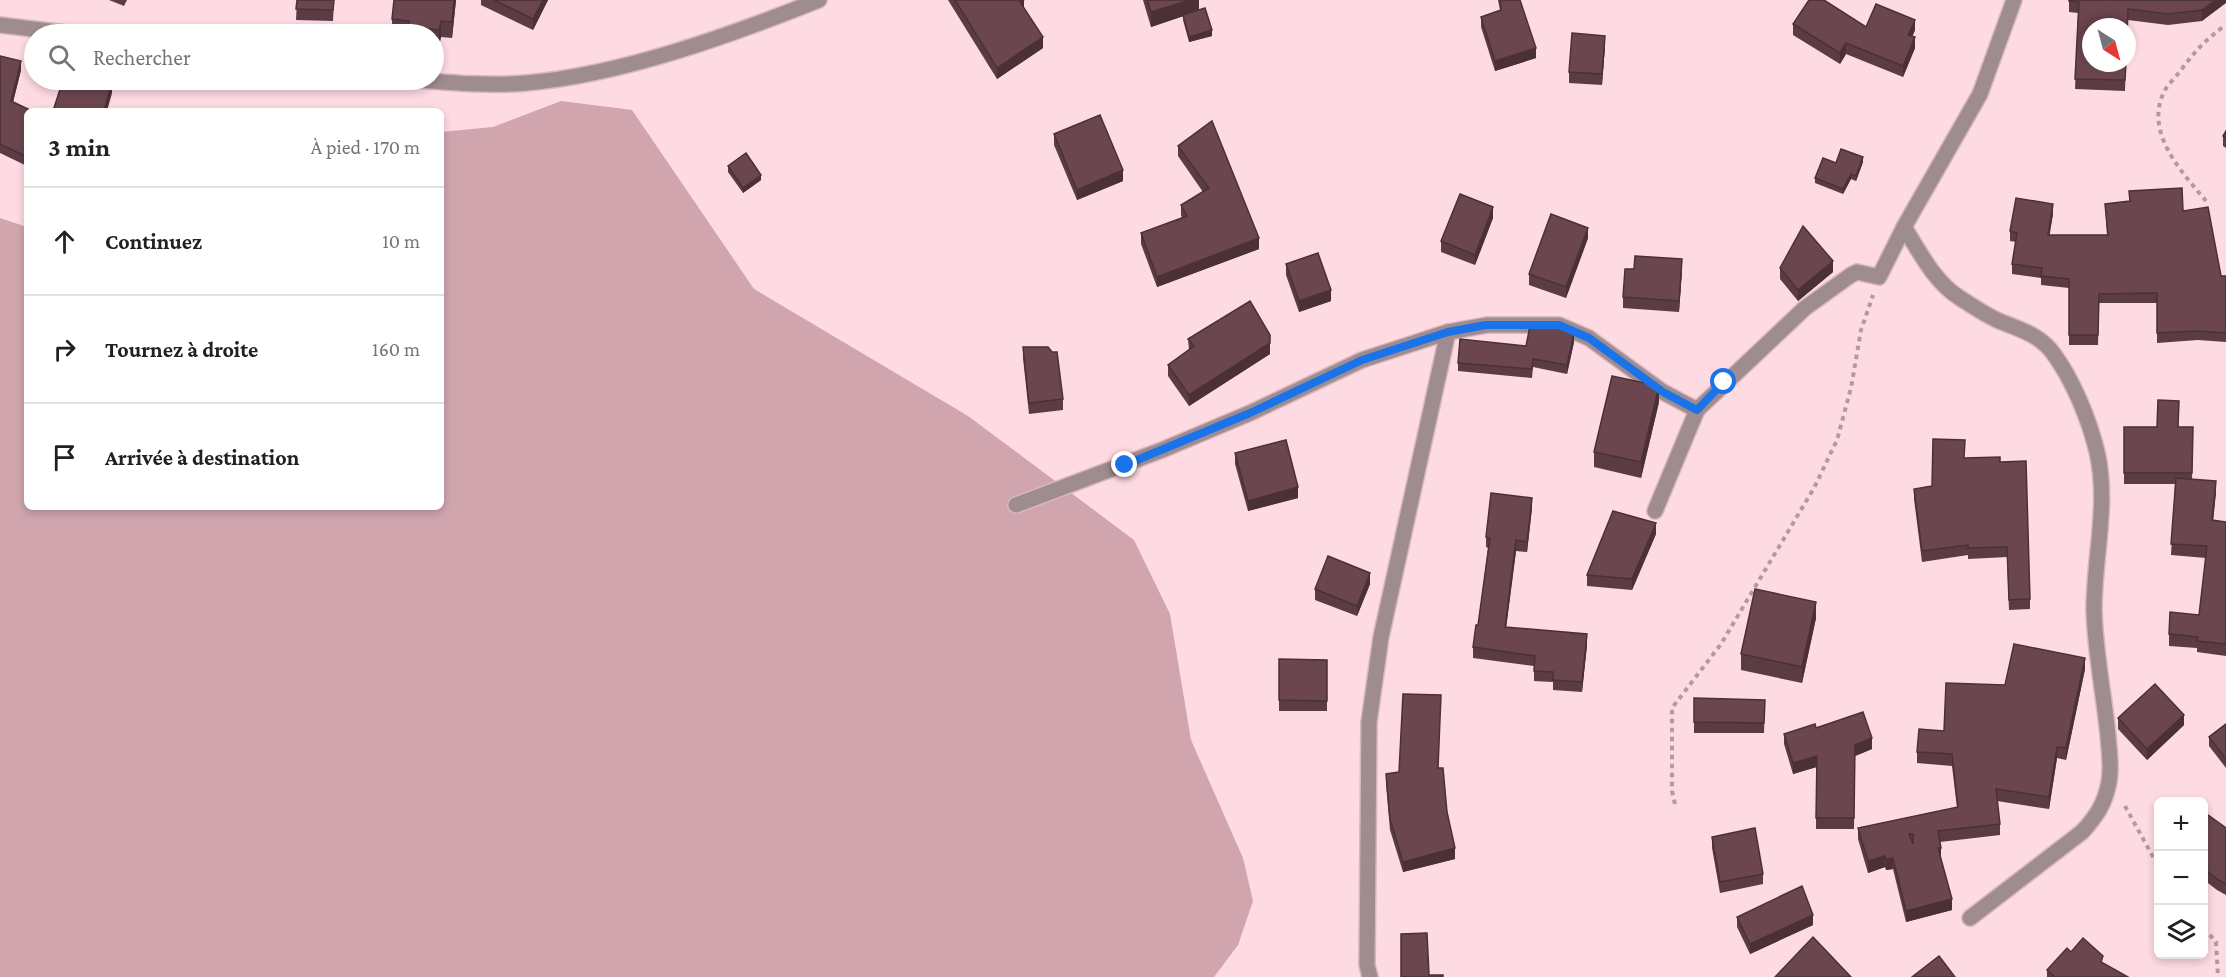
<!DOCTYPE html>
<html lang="fr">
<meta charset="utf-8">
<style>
:root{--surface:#fff;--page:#f6f6f6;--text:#202124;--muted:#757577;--line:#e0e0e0}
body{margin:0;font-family:"Crimson Pro",serif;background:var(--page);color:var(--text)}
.controls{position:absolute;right:18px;bottom:18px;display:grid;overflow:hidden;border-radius:9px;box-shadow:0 3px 9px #0003}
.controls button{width:54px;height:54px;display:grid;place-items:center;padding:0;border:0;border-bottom:2px solid var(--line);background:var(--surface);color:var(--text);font:30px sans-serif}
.compass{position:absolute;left:2082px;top:18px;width:54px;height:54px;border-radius:50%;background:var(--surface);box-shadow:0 3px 9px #0003;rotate:144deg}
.stop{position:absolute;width:18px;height:18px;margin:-14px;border:4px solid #1a73e8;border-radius:50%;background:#fff}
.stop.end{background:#1a73e8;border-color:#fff;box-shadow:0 2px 6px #0008}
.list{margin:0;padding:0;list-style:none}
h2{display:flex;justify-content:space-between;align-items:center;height:78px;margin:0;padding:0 24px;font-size:26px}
h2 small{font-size:20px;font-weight:400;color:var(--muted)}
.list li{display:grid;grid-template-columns:39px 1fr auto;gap:18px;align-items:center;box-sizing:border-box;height:108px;padding:0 24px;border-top:2px solid var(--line)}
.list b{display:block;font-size:22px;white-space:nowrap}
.list em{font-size:20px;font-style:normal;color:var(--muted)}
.icon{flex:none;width:33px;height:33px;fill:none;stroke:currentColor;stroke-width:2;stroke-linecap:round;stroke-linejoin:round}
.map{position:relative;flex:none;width:2226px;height:977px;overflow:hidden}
.search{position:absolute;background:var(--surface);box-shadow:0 3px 9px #0003;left:24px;top:24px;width:420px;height:66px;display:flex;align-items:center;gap:15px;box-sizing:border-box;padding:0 21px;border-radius:33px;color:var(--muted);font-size:22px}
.panel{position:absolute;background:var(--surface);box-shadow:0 3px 9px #0003;left:24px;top:108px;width:420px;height:402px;border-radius:9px}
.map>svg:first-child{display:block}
.forest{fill:#d0a5ae}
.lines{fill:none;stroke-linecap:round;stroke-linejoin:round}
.minor-casing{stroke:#d7b7be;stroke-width:18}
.path{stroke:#b599a0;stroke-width:4;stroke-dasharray:4.5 4.5;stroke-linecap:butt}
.minor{stroke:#9f8c90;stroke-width:15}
.wall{fill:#5c3c44}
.shaded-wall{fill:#4b3137}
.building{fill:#6b464f;stroke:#4b3137;stroke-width:1.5;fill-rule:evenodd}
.route{stroke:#1a73e8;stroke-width:8}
</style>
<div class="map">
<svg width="2226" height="977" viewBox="0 0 2226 977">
<rect width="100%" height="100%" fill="#fedae2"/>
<!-- forest -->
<polygon class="forest" points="561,101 632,110 754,289 968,416 1134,540 1170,614 1191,740 1243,858 1253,901 1238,945 1214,977 0,977 0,218 27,227 27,507 441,507 441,132 493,127"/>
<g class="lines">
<!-- minor casing -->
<g class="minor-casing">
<g id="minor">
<polyline points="0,25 74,34"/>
<path d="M417,80C454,83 490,86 526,83C621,75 731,35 819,0"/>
<polyline points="1016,505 1162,450 1250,413 1362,360 1448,332 1487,325 1559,325 1589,338 1663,392 1697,410 1805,308 1851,275 1857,272 1879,277 1904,227"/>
<polyline points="1655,511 1697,410"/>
<path d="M1970,918L2082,832C2097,816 2105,803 2109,782C2112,767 2109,750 2108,736C2104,694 2095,652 2094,610C2094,557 2109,504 2097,452C2089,419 2073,380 2053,353C2040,335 2019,329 1999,321C1986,315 1972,306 1960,298C1935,283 1919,251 1904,227L1980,94L2014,0"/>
<polyline points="1370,977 1367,965 1369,722 1381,637 1448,332"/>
</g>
</g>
<!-- path -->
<g class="path">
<path d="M2206,201C2182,172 2144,133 2164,92C2168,84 2176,77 2181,70C2195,51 2207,38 2226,25"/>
<polyline points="1675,804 1672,791 1672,708 1721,644 1814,488 1837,440 1851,388 1861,330 1873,295"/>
<polyline points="2125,806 2158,866"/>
<polyline points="2204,928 2216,942 2218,977"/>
</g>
<!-- minor -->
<use href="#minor" class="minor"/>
</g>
<!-- wall -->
<g class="wall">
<polygon points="109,0 127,0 124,6"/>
<polygon points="297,0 334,0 333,21 296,20"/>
<polygon points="456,0 452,38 441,37 439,46 434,46 434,34 392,34 392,19"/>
<polygon points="481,0 548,0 533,30 481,5"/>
<polygon points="948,0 1024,0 1024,9 1043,48 997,79"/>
<polygon points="1143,0 1199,0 1199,10 1212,36 1189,42 1183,20 1183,16 1151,27"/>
<polygon points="1498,0 1520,0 1536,58 1495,71 1481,27 1481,17 1500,10"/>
<polygon points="2069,0 2226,0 2202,21 2168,25 2128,20 2127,47 2127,27 2091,63 2126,63 2125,91 2075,89 2078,13 2069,12"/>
<polygon points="1793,24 1866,27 1915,30 1912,37 1915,48 1903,77 1846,54 1840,64 1793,35"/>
<polygon points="1605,46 1602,85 1569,83 1569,72"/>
<polygon points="0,56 21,70 13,102 27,111 27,166 0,153"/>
<polygon points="2226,131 2226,148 2223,146 2223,136"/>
<polygon points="1054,134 1123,181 1077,200 1054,145"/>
<polygon points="1178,146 1259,249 1157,287 1141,244 1141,233 1182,218 1181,215 1181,205 1203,192 1178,156"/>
<polygon points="1863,162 1856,181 1851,179 1843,194 1815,183 1815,178 1836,163"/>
<polygon points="728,166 761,180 743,193 728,172"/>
<polygon points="2129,191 2183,211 2221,276 2226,276 2226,342 2198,340 2157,343 2157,303 2099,303 2098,345 2069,345 2069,288 2041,285 2041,278 2012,274 2012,264 2016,242 2010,241 2010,231 2053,214 2049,235 2107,235 2105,204 2129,201"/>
<polygon points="1493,218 1475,265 1441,252 1441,241"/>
<polygon points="1588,238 1566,298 1529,285 1529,274"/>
<polygon points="1286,264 1331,301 1299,312 1286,275"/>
<polygon points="1780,268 1833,272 1798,301 1780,279"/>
<polygon points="1634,269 1682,270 1679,312 1623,308 1623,297"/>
<polygon points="1188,339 1270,354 1189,406 1168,376 1168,365 1189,350"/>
<polygon points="1574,342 1567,374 1533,367 1532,378 1458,371 1458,363 1526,346"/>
<polygon points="1023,347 1063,399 1063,410 1029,414 1023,358"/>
<polygon points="1659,402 1641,478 1594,467 1594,452"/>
<polygon points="2124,427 2193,427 2192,479 2216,492 2213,520 2226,522 2226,656 2197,652 2197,648 2169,646 2169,634 2199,615 2206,558 2171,555 2175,484 2124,484"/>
<polygon points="1235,453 1298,498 1248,511 1235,464"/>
<polygon points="1964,458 2000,462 2030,599 2030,609 2009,610 2007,557 1968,559 1968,555 1922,562 1914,499 1914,489 1932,486"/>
<polygon points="1532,508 1527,552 1516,551 1506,627 1587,645 1582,692 1553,690 1553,682 1534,681 1534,666 1473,658 1473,647 1478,625 1488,548 1486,547 1486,537"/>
<polygon points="1656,534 1632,590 1587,586 1587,575"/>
<polygon points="1370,584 1357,616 1315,600 1315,589"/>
<polygon points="1816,618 1802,683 1741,670 1741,654"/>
<polygon points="1279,659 1327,660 1327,711 1279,711"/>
<polygon points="2085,669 2066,760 2057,758 2049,809 1997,801 2000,824 2000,835 1940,842 1941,859 1952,910 1906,922 1893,869 1886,870 1885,867 1868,873 1858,839 1858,828 1957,808 1952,766 1917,763 1917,752 1944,731 2005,685"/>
<polygon points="1694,698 1765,700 1764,733 1694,733"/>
<polygon points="2118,718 2184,725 2147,760 2118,729"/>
<polygon points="2226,724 2226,768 2209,746 2209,737"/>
<polygon points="1816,728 1872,749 1855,756 1854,829 1816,829 1816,767 1793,774 1784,744 1784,734"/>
<polygon points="1439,768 1455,859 1403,872 1390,830 1386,784 1386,774"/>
<polygon points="2204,812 2226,828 2226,895 2217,890 2204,880"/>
<polygon points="1712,837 1763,874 1763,884 1720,893 1712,848"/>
<polygon points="1737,917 1813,925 1750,954 1737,927"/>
<polygon points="2071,952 2103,963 2128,977 2047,977 2047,970"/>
</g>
<!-- shaded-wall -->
<g class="shaded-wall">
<polygon points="454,0 456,0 452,38 452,22"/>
<polygon points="543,0 548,0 533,30 533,19"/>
<polygon points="1024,0 1024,11 1020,2"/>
<polygon points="1190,0 1199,0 1199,11 1151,27 1151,12"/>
<polygon points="2216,0 2226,0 2226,3 2202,21 2202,10"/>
<polygon points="1915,20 1915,30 1908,46 1908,35"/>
<polygon points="441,21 441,37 439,46 439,30"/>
<polygon points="1212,30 1212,36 1189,42 1189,37"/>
<polygon points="1605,36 1605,46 1602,85 1602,74"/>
<polygon points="1043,37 1043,48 997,79 997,68"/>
<polygon points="1915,37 1915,48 1903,77 1903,66"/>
<polygon points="1846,43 1846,54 1840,64 1840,53"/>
<polygon points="1536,48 1536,58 1495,71 1495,61"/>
<polygon points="21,61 21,70 11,110 11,101"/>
<polygon points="112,82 112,93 107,111 104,111"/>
<polygon points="1863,157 1863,162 1856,181 1856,176"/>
<polygon points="1123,170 1123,181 1077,200 1077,190"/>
<polygon points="1851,174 1851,179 1843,194 1843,189"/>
<polygon points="761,175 761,180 743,193 743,188"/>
<polygon points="2053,204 2053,214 2048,245 2048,235"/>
<polygon points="1493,207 1493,218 1475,265 1475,255"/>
<polygon points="1588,228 1588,238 1566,298 1566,287"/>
<polygon points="1259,238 1259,249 1157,287 1157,277"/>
<polygon points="1682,259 1682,270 1679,312 1679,301"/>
<polygon points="1833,261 1833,272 1798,301 1798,290"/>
<polygon points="1331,290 1331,301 1299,312 1299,301"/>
<polygon points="1574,333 1574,342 1567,374 1567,365"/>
<polygon points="1270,343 1270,354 1189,406 1189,395"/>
<polygon points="1659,386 1659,402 1641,478 1641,462"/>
<polygon points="2216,481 2216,492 2212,532 2212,520"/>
<polygon points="1298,487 1298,498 1248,511 1248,501"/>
<polygon points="1532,498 1532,508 1527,552 1527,542"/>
<polygon points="1656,523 1656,534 1632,590 1632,579"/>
<polygon points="1516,540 1516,551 1505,637 1505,627"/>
<polygon points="1370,573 1370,584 1357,616 1357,606"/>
<polygon points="1816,602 1816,618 1802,683 1802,667"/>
<polygon points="1587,634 1587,645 1582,692 1582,682"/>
<polygon points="2085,658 2085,669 2066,760 2066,748"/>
<polygon points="2184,715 2184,725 2147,760 2147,749"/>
<polygon points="1872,738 1872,749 1855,756 1854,829 1855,745"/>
<polygon points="2057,747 2057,758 2049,809 2049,797"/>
<polygon points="1817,756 1817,767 1793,774 1793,763"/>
<polygon points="1455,848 1455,859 1403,872 1403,862"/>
<polygon points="1938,848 1941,848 1941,859"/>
<polygon points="1885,856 1885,867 1868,873 1868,861"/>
<polygon points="1893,858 1893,869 1886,870 1886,859"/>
<polygon points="1952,899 1952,910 1906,922 1906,911"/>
<polygon points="1813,915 1813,925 1750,954 1750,944"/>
</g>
<!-- building -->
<g class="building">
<polygon points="297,0 334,0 333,10 296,9"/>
<polygon points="394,0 454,0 452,22 441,21 439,30 408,27 409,21 392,19"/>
<polygon points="494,0 543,0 533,19"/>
<polygon points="955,0 1024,0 1020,2 1043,37 997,68"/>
<polygon points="1147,0 1190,0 1151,12"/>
<polygon points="1500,0 1520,0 1536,48 1495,61 1481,17 1501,10"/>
<polygon points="1809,0 1824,0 1866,27 1876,4 1915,20 1908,35 1915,37 1903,66 1846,43 1840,53 1793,24"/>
<polygon points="2069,0 2216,0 2202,10 2168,14 2128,9 2127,36 2127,27 2091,27 2091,63 2126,63 2125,80 2075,79 2079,2 2069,1"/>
<polygon points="1205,8 1212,30 1189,37 1183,15"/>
<polygon points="1572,33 1605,36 1602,74 1569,72"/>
<polygon points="0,56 21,61 11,101 32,111 27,111 27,157 0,144"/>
<polygon points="63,80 102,80 112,82 104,111 53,111"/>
<polygon points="1100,115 1123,170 1077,190 1054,134"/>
<polygon points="1212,121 1259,238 1157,277 1141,233 1187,216 1181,205 1209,188 1178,146"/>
<polygon points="2226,131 2226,138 2223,136"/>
<polygon points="1841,149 1863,157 1856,176 1851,174 1843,189 1815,178 1823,158 1836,163"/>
<polygon points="746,153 761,175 743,188 728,166"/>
<polygon points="2182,188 2183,211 2208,207 2221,276 2226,276 2226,333 2198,331 2157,333 2157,293 2099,294 2098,335 2069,335 2069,279 2041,276 2042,268 2012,264 2017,233 2010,231 2016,198 2053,204 2048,235 2108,235 2105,204 2130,201 2129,191"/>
<polygon points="1460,194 1493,207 1475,255 1441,241"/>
<polygon points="1551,214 1588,228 1566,287 1529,274"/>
<polygon points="1803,226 1833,261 1798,290 1780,268"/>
<polygon points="1318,253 1331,290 1299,301 1286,264"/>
<polygon points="1635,256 1682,259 1679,301 1623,297 1625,269 1634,269"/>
<polygon points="1250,301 1270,335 1270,343 1189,395 1168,365 1194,346 1188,339"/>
<polygon points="1530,326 1550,326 1574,333 1567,365 1533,359 1532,369 1458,363 1460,339 1526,346"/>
<polygon points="1023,347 1048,347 1052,352 1057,352 1063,399 1029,403"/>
<polygon points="1612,376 1659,386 1641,462 1594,452"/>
<polygon points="2158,400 2179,401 2178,427 2193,427 2192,473 2124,473 2124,427 2157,427"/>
<polygon points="1933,439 1965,440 1964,458 2000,457 2000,462 2026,461 2030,599 2009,600 2007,547 1968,548 1968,545 1922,551 1914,489 1932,486"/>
<polygon points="1286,440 1298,487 1248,501 1235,453"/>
<polygon points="2176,478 2216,481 2212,520 2226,522 2226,644 2197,641 2198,637 2169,634 2170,612 2199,615 2207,546 2171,544"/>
<polygon points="1491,493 1532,498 1527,542 1516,540 1505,627 1587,634 1582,682 1553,680 1553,672 1534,671 1535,656 1473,647 1476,625 1478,625 1490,538 1486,537"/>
<polygon points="1613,511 1656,523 1632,579 1587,575"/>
<polygon points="1328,556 1370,573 1357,606 1315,589"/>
<polygon points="1755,589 1816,602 1802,667 1741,654"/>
<path d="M2014,644L2085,658L2066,748L2057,747L2049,797L1996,789L2000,824L1938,831L1941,848H1938L1952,899L1906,911L1893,858L1886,859L1885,856L1868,861L1858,828L1958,807L1952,754L1917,752L1919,729L1944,731L1946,683L2005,685ZM1909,834H1913V844Z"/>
<polygon points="1279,659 1327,660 1327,701 1279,700"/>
<polygon points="2155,684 2184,715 2147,749 2118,718"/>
<polygon points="1403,694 1441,695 1438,768 1443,768 1447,812 1455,848 1403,862 1390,819 1386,774 1399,772"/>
<polygon points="1694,698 1765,700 1764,723 1694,722"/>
<polygon points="1863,712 1872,738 1855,745 1854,818 1816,818 1817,756 1793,763 1784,734 1815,724 1816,728"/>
<polygon points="2226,724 2226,759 2209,737"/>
<polygon points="2204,812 2226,828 2226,884 2217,879 2204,869"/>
<polygon points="1755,828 1763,874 1720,882 1712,837"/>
<polygon points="1802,886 1813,915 1750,944 1737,917"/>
<polygon points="1427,933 1429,975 1443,975 1443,977 1401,977 1401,934"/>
<polygon points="1813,937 1851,977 1775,977"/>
<polygon points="2083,938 2103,956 2101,962 2128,977 2055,977 2047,970 2067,948 2071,952"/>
<polygon points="1939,956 1955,977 1912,977"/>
</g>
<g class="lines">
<!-- route -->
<polyline class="route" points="1125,465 1250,413 1362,360 1448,332 1486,325 1559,325 1589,338 1663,392 1697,410 1724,382"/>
</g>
</svg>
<div class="controls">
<button>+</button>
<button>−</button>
<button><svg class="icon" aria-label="layers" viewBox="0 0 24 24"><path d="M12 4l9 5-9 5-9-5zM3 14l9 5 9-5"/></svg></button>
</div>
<svg class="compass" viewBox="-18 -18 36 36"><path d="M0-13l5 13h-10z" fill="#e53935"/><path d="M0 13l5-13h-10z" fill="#757577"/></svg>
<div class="stop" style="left:1724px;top:382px"></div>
<div class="stop end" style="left:1125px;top:465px"></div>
<div class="search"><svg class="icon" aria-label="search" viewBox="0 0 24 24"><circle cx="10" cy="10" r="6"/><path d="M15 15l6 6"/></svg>Rechercher</div>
<section class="panel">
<h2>3 min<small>À pied · 170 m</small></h2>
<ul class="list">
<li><svg class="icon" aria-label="ahead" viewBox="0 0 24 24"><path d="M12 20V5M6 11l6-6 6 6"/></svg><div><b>Continuez</b></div><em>10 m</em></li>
<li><svg class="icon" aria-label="right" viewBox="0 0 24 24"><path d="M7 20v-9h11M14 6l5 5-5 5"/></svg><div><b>Tournez à droite</b></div><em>160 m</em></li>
<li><svg class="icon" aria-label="arrive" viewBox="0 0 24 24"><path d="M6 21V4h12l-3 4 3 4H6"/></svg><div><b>Arrivée à destination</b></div></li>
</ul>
</section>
</div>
